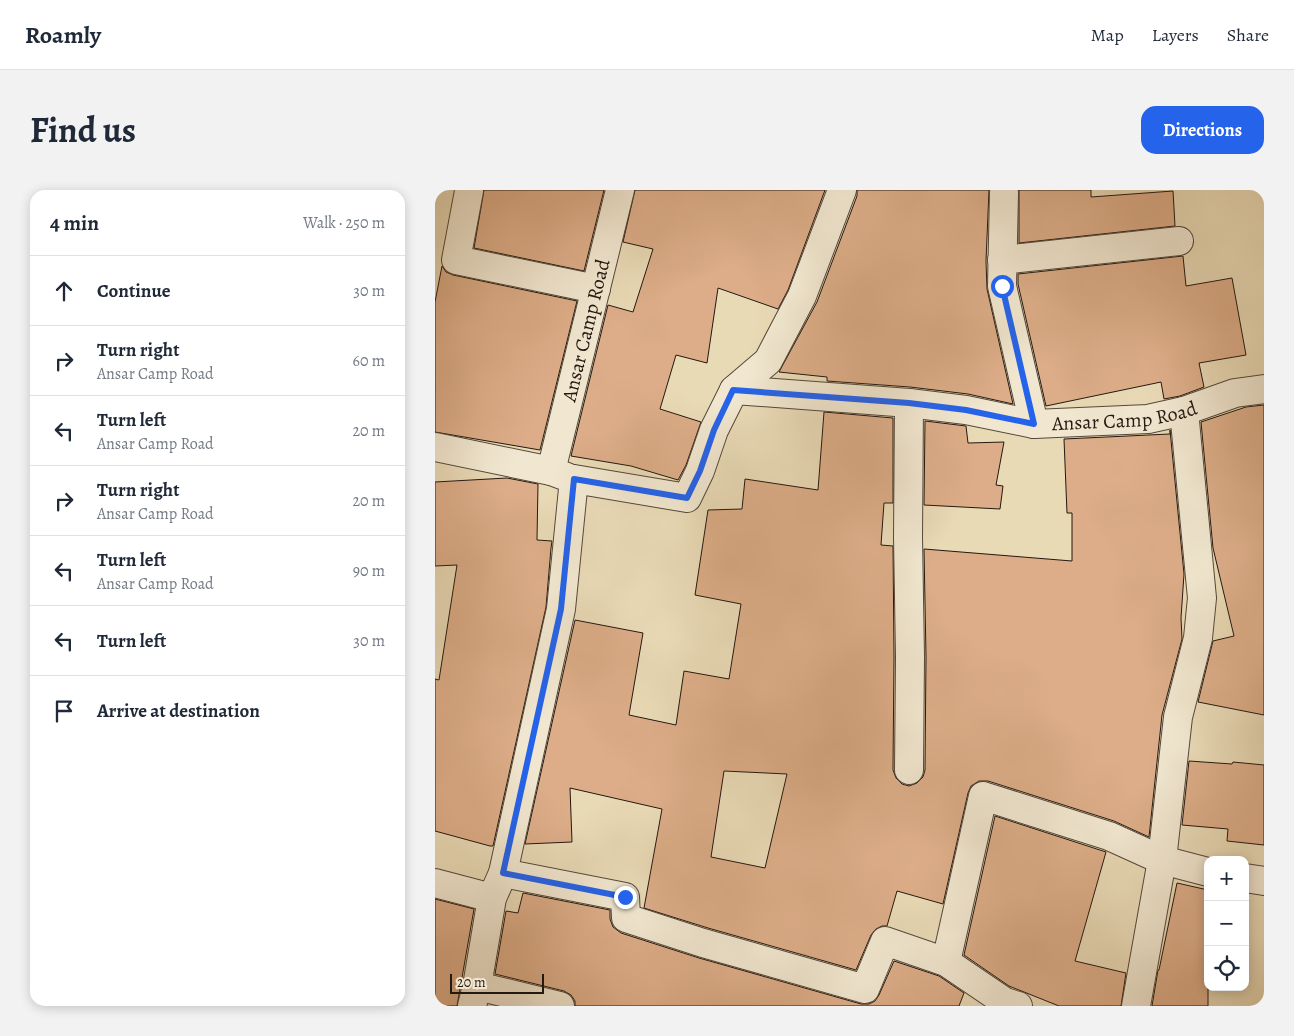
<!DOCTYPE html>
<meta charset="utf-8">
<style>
:root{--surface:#fff;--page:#f2f2f3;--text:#1f2937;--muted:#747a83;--line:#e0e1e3;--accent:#2563eb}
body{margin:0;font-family:Alegreya,serif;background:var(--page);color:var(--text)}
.controls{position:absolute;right:15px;bottom:15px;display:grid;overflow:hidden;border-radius:10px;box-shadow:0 2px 12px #0003}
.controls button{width:45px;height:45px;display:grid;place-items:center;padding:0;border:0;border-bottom:1px solid var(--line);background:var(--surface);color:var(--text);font:25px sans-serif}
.scale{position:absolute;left:15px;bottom:12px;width:94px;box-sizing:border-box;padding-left:5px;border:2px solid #241811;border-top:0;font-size:14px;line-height:18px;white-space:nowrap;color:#241811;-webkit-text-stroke:4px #f1e7d0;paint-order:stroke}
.stop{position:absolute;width:15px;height:15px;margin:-11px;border:4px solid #2563eb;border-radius:50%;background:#fff}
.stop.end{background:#2563eb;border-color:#fff;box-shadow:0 1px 5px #0008}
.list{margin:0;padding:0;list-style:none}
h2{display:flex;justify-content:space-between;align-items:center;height:65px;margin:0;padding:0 20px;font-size:21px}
h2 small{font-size:16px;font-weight:400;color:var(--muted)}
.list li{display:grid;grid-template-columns:32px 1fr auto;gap:15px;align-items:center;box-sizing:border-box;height:70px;padding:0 20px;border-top:1px solid var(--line)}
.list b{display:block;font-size:19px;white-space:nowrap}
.list p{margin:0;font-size:16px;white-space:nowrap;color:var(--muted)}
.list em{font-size:16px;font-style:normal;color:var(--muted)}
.icon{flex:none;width:28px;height:28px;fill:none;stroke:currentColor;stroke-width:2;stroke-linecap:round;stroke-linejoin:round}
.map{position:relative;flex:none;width:829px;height:816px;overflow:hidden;border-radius:15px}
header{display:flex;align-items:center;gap:30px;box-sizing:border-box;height:70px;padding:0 25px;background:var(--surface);border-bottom:1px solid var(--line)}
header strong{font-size:24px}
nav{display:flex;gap:28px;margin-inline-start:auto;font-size:18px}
.intro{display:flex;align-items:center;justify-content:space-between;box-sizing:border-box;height:120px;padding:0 30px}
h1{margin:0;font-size:35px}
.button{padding:12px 22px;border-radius:15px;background:var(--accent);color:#fff;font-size:18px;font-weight:700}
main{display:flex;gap:30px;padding:0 30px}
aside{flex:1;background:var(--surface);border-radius:15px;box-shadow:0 2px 12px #0003}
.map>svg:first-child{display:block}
.building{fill:#dcad88;stroke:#241811;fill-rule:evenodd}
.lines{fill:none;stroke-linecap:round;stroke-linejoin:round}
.minor-casing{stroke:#55483a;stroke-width:30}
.minor{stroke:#f1e7d0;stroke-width:28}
.route{stroke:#2563eb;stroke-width:6}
.labels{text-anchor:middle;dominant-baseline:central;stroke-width:4;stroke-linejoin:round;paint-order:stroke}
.street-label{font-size:20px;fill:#241811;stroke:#f1e7d0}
</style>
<header>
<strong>Roamly</strong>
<nav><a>Map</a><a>Layers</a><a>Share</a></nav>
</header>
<div class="intro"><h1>Find us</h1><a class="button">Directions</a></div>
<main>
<aside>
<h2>4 min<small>Walk · 250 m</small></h2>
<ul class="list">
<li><svg class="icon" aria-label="ahead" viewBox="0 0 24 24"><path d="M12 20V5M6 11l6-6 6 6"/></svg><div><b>Continue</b></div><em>30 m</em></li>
<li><svg class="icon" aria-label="right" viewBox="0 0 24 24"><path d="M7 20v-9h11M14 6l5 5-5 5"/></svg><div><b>Turn right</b><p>Ansar Camp Road</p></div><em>60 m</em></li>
<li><svg class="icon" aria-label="left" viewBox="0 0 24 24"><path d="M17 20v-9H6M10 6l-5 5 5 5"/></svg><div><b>Turn left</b><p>Ansar Camp Road</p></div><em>20 m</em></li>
<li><svg class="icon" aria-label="right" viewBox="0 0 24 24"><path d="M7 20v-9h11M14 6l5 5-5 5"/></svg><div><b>Turn right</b><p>Ansar Camp Road</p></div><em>20 m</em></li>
<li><svg class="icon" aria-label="left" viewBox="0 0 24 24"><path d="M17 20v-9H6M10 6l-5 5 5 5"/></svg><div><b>Turn left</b><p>Ansar Camp Road</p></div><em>90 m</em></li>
<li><svg class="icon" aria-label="left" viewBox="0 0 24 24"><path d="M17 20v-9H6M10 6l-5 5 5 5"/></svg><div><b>Turn left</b></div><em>30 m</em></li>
<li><svg class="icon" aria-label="arrive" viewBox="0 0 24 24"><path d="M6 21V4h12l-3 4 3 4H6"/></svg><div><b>Arrive at destination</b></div></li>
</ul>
</aside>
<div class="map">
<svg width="829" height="816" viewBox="0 0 829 816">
<rect width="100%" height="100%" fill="#e9dab6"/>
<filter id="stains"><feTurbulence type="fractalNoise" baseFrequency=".004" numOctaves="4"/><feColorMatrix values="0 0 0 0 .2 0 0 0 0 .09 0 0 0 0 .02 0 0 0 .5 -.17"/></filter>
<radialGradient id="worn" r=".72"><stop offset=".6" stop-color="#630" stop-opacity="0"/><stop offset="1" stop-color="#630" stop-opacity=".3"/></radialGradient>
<!-- building -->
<g class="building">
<polygon points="49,0 169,0 149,81 39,58"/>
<polygon points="200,0 390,0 353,100 343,119 283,98 272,173 241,165 225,219 266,232 251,275 243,290 196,276 136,266 173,115 198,122 218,59 188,52"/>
<polygon points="422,0 554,0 551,71 552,99 578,214 533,204 475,197 392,191 392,187 344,182 382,112 422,6"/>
<polygon points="584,0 656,0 656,7 738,1 740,36 584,53"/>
<polygon points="748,66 751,96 797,88 811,165 764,173 769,197 745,206 729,209 726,192 611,216 583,94 583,84"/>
<polygon points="7,76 11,82 18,85 142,111 105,260 0,242 0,112"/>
<polygon points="829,215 829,525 763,512 778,451 799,446 778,358 766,232 811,217"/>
<path d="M389,222L458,228V313H449L446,355L458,356L459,467L458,580L461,588L467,594L474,596L482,593L488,587L490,580L491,467L489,359L637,371V323H632L629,249L735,244V240L749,384L746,428L747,449L727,525L714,647L679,631L553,591H544L536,596L533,603L508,714L462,701L452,736H447L441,739L436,745L421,780L273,738L209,718L227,619L135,598L137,652L90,654L140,430L208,443L194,525L241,535L249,481L294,489L306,414L260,405L273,320L307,319L310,289L383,300ZM289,581L352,584L330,678L276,667Z"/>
<polygon points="490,231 531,236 533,253 569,252 561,295 568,296 565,319 489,315"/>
<polygon points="72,288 103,294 102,350 117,351 116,358 111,417 58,656 55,656 0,641 0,489 4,490 22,375 0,376 0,292"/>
<polygon points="754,571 797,574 798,572 829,575 829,655 792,651 793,639 747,635"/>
<polygon points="560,626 671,662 640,771 691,783 686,816 624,816 574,796 529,765"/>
<polygon points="742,693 773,700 773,816 717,816 723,780 724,780"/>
<polygon points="88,703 175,720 175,729 178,737 186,743 264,768 426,814 434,814 440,811 444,805 459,771 504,786 529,803 524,816 140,816 140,811 136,805 129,801 60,784 71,721 83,723"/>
<polygon points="0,709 39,719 22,816 0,816"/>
</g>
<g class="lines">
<!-- minor casing -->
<g class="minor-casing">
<g id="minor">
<polyline points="34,1 21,70 161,99"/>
<polyline points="569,3 567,96 599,234"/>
<polyline points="567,70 744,51"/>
<polyline points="299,200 333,171 367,106 407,0"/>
<polyline points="0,257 116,281 132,287"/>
<path id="s1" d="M116,281L185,0"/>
<polyline points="474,580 475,467 473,347 474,213"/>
<polyline points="68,683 190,707 191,728 268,753 430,799 450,751 511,772 570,812 583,816"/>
<polyline points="810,688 829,691"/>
<polyline points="0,693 57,708"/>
<polyline points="511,772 548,606 674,646 727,670 773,682"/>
<polyline points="42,796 125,816"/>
<path id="s2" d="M37,816L42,796L57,708L68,683L126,419L139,289L252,308L265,281L279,240L299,200L474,213L531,220L599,234L713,229L749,221L800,203L829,199"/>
<polyline points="701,816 727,670 743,527 763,448 767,408 749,221"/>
</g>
</g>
<!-- minor -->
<use href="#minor" class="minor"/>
</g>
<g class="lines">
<!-- route -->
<polyline class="route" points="190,707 68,683 126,419 139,289 252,308 265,281 279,240 298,200 474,213 531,220 599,234 567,96"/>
</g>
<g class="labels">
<!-- street labels -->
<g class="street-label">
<text stroke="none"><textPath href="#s1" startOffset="145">Ansar Camp Road</textPath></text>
<text stroke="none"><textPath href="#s2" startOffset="1164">Ansar Camp Road</textPath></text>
</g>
</g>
<rect width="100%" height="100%" filter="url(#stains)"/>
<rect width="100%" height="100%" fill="url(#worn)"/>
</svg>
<div class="controls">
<button>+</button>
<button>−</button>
<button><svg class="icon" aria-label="locate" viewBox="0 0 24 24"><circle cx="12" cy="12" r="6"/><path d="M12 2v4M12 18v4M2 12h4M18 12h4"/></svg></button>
</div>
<div class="scale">20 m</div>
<div class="stop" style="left:567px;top:96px"></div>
<div class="stop end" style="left:190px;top:707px"></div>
</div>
</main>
